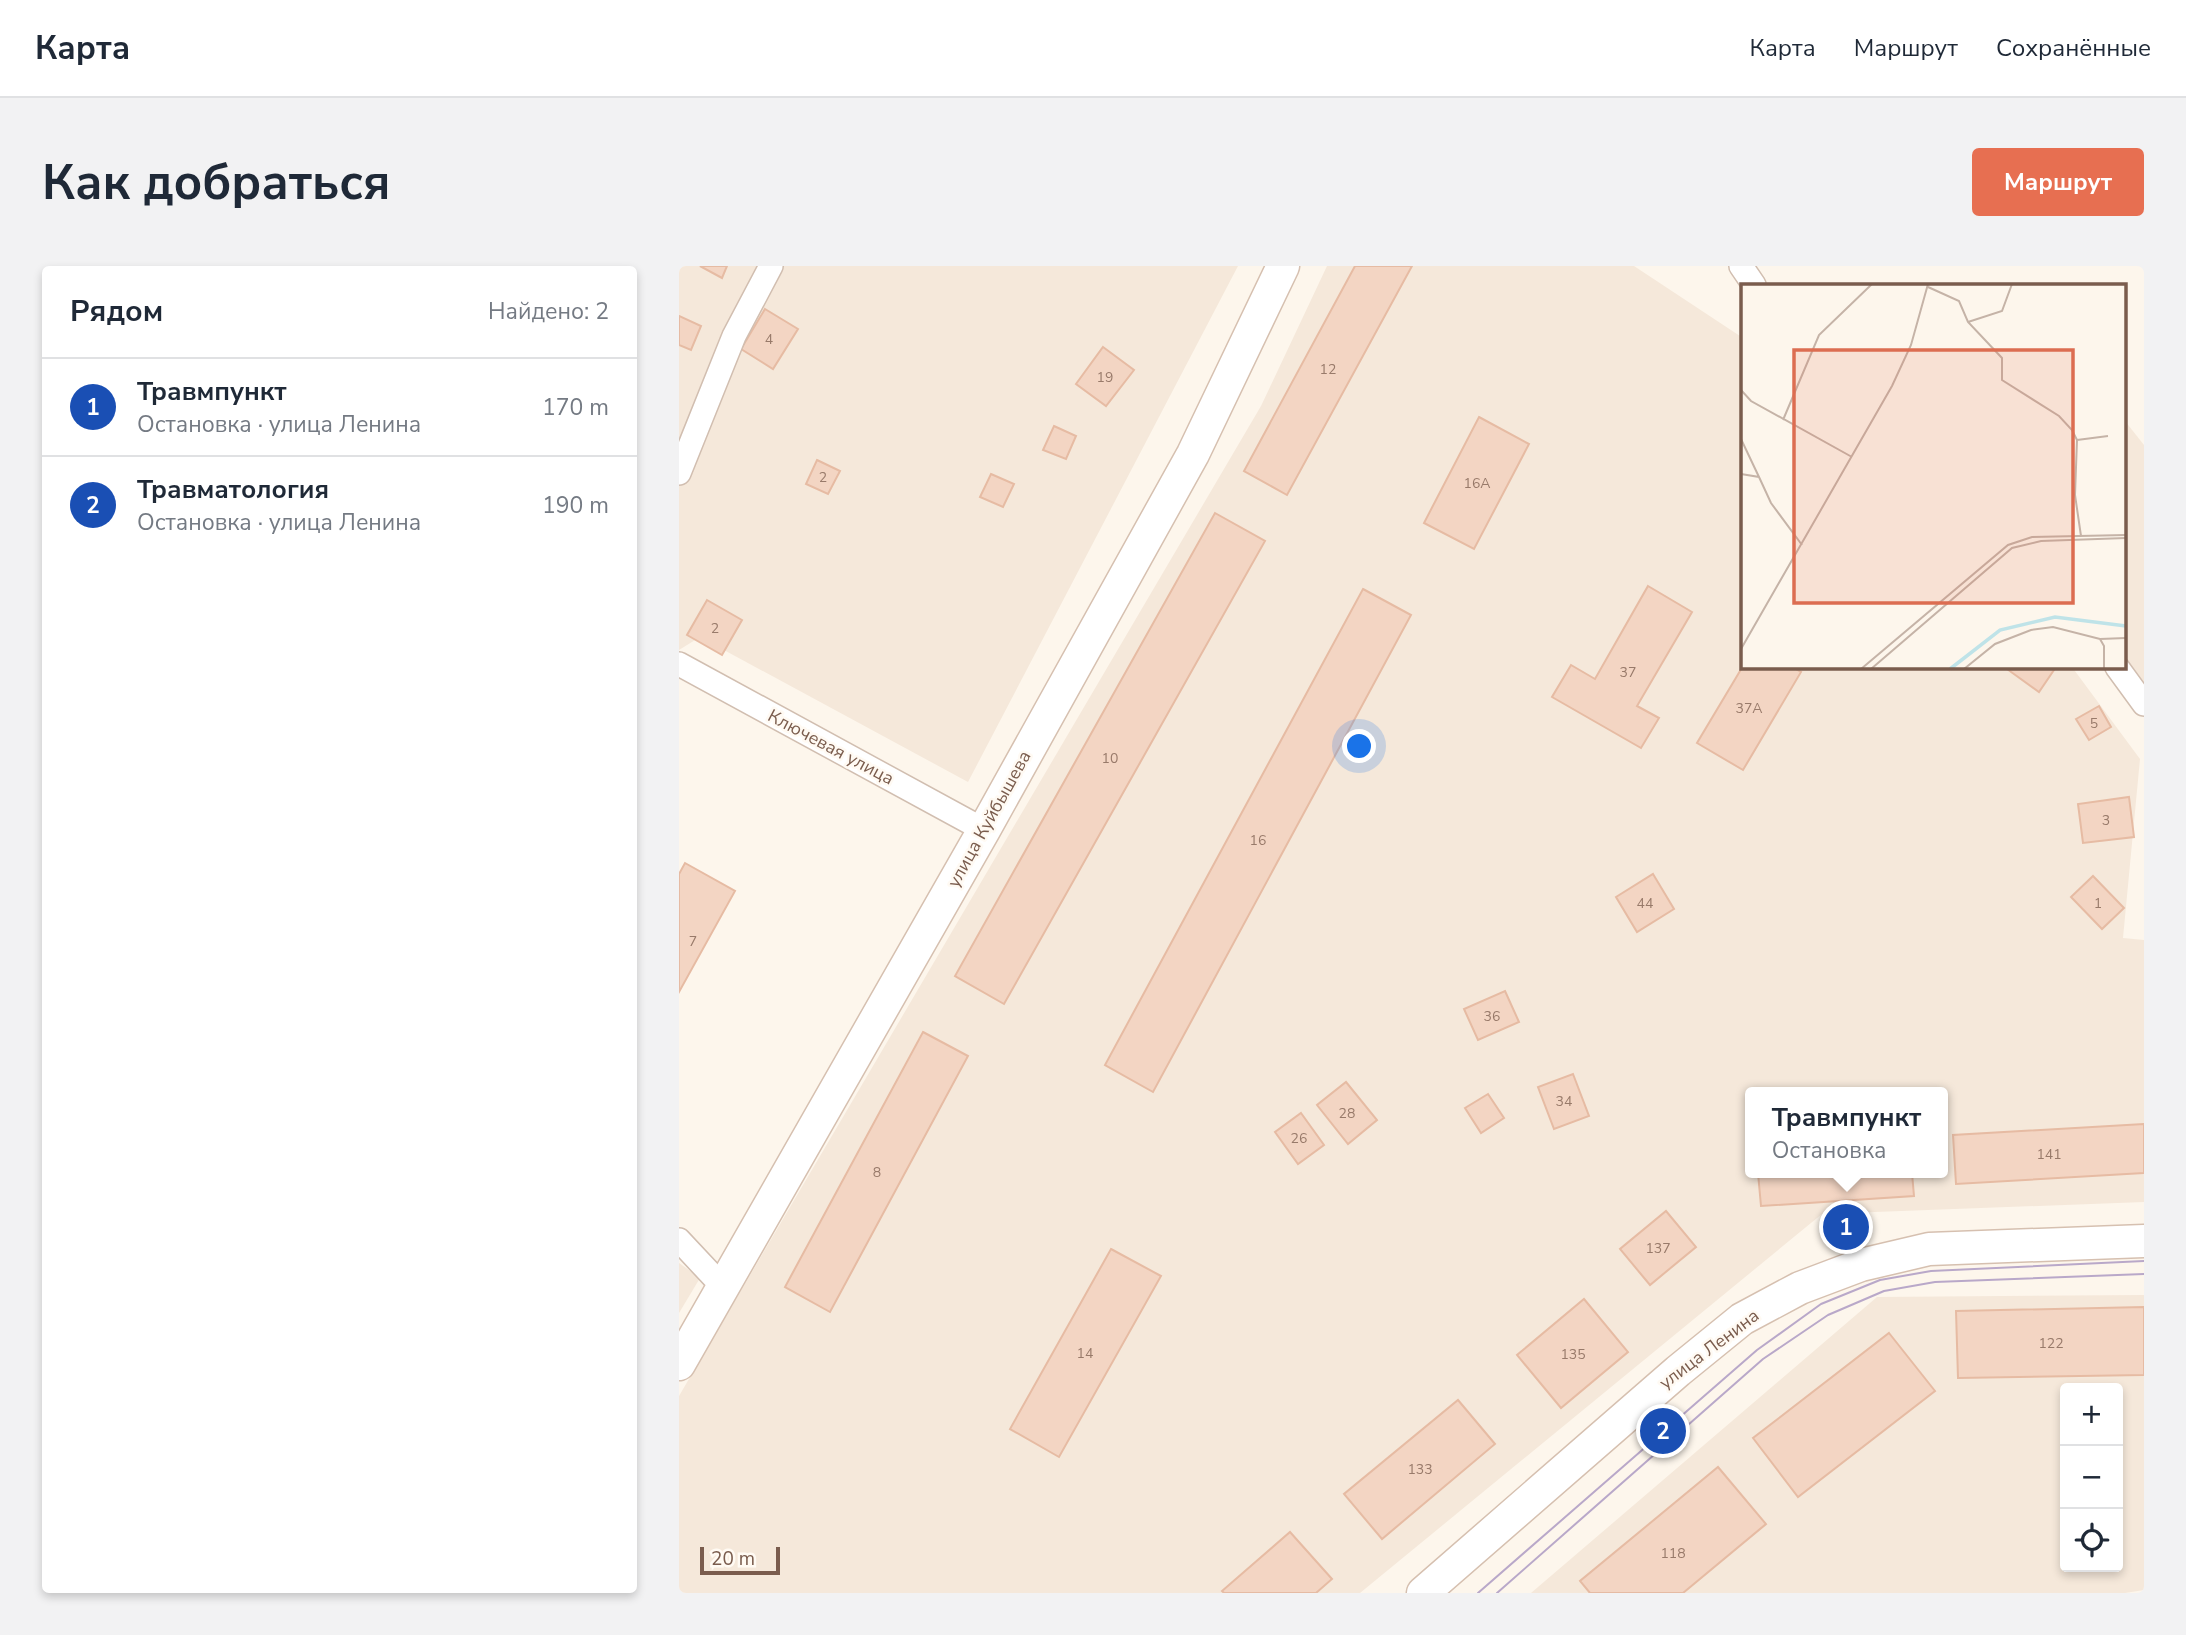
<!DOCTYPE html>
<html lang="ru">
<meta charset="utf-8">
<style>
:root{--surface:#fff;--page:#f2f2f3;--text:#1f2937;--muted:#747a83;--line:#e0e1e3;--accent:#e76f51}
body{margin:0;font-family:"Nunito Sans",sans-serif;background:var(--page);color:var(--text)}
.controls{position:absolute;right:21px;bottom:21px;display:grid;overflow:hidden;border-radius:7px;box-shadow:0 4px 10px #0003}
.controls button{width:63px;height:63px;display:grid;place-items:center;padding:0;border:0;border-bottom:2px solid var(--line);background:var(--surface);color:var(--text);font:35px sans-serif}
.scale{position:absolute;left:21px;bottom:18px;width:80px;box-sizing:border-box;padding-left:7px;border:4px solid #7a5c4d;border-top:0;font-size:19px;line-height:24px;white-space:nowrap;color:#7a5c4d;-webkit-text-stroke:5px #fffaf3;paint-order:stroke}
.you{position:absolute;left:681px;top:481px;width:24px;height:24px;margin:-18px;border:5px solid #fff;border-radius:50%;background:#1a73e8;box-shadow:0 0 0 10px #1a73e833}
.badge{display:grid;place-items:center;width:46px;height:46px;border-radius:50%;background:var(--accent);color:#fff;font-size:23px;font-weight:700}
.pin{position:absolute;translate:-50% -50%;border:4px solid #fff;box-shadow:0 2px 7px #0006}
.popup{position:absolute;left:1066px;top:821px;width:203px;height:91px;box-sizing:border-box;display:grid;place-content:center;border-radius:7px;background:var(--surface);filter:drop-shadow(0 2px 5px #0005);font-size:23px;white-space:nowrap;color:var(--muted)}
.popup b{font-size:26px;color:var(--text)}
.popup::after{content:'';position:absolute;left:50%;top:100%;margin-left:-14px;border:14px solid transparent;border-top-color:var(--surface)}
.list{margin:0;padding:0;list-style:none}
h2{display:flex;justify-content:space-between;align-items:center;height:91px;margin:0;padding:0 28px;font-size:30px}
h2 small{font-size:23px;font-weight:400;color:var(--muted)}
.list li{display:grid;grid-template-columns:46px 1fr auto;gap:21px;align-items:center;box-sizing:border-box;height:98px;padding:0 28px;border-top:2px solid var(--line)}
.list b{display:block;font-size:26px;white-space:nowrap}
.list p{margin:0;font-size:23px;white-space:nowrap;color:var(--muted)}
.list em{font-size:23px;font-style:normal;color:var(--muted)}
.icon{flex:none;width:38px;height:38px;fill:none;stroke:currentColor;stroke-width:2;stroke-linecap:round;stroke-linejoin:round}
.map{position:relative;flex:none;width:1465px;height:1327px;overflow:hidden;border-radius:7px}
header{display:flex;align-items:center;gap:42px;box-sizing:border-box;height:98px;padding:0 35px;background:var(--surface);border-bottom:2px solid var(--line)}
header strong{font-size:33px}
nav{display:flex;gap:38px;margin-inline-start:auto;font-size:24px}
.intro{display:flex;align-items:center;justify-content:space-between;box-sizing:border-box;height:168px;padding:0 42px}
h1{margin:0;font-size:49px}
.button{padding:18px 32px;border-radius:7px;background:var(--accent);color:#fff;font-size:24px;font-weight:700}
main{display:flex;gap:42px;padding:0 42px}
aside{flex:1;background:var(--surface);border-radius:7px;box-shadow:0 4px 10px #0003}
.map>svg:first-child{display:block}
.residential{fill:#f5e8da;fill-rule:evenodd}
.building{fill:#f3d5c3;stroke:#e6bba3;stroke-width:2}
.lines{fill:none;stroke-linecap:round;stroke-linejoin:round}
.street-casing{stroke:#d1beb0;stroke-width:26}
.secondary-casing{stroke:#d6c0b0;stroke-width:35}
.street{stroke:#fff;stroke-width:23}
.secondary{stroke:#fff;stroke-width:32}
.tram{stroke:#b9a8c9;stroke-width:2}
.labels{text-anchor:middle;dominant-baseline:central;stroke-width:5;stroke-linejoin:round;paint-order:stroke}
.number-label{font-size:14px;fill:#987a6a}
.street-label{font-size:18px;fill:#7a5c4d;stroke:#fffaf3}
.inset-river{fill:none;stroke:#bfe3e8;stroke-width:3.5}
.inset-road{fill:none;stroke:#c5b3a7;stroke-width:2}
.view{fill:#dc6d51;fill-opacity:0.15;stroke:#dc6d51;stroke-width:3.5}
.inset-edge{fill:none;stroke:#7a5c4d;stroke-width:3.5}
</style>
<header>
<strong>Карта</strong>
<nav><a>Карта</a><a>Маршрут</a><a>Сохранённые</a></nav>
</header>
<div class="intro"><h1>Как добраться</h1><a class="button">Маршрут</a></div>
<main>
<aside>
<h2>Рядом<small>Найдено: 2</small></h2>
<ul class="list">
<li><span class="badge" style="background:#1a4fb4">1</span><div><b>Травмпункт</b><p>Остановка · улица Ленина</p></div><em>170 m</em></li>
<li><span class="badge" style="background:#1a4fb4">2</span><div><b>Травматология</b><p>Остановка · улица Ленина</p></div><em>190 m</em></li>
</ul>
</aside>
<div class="map">
<svg width="1465" height="1327" viewBox="0 0 1465 1327">
<rect width="100%" height="100%" fill="#fdf6ec"/>
<!-- residential -->
<g class="residential">
<polygon points="0,0 559,0 289,516 21,371 0,384"/>
<path d="M648,0H955L1064,72V401H1393L1461,493L1444,672L1465,674V936L1143,948L681,1327H0V1130L582,140ZM1071,826H1263V907H1071Z"/>
<polygon points="1446,155 1465,179 1465,427 1446,401"/>
<polygon points="0,997 21,1012 0,1047"/>
<path d="M1465,1029V1324L1446,1327H852L1198,1031ZM1386,1122H1439V1301H1386Z"/>
</g>
<!-- building -->
<g class="building">
<polygon points="21,0 48,0 43,12"/>
<polygon points="676,0 733,0 608,229 565,205"/>
<polygon points="86,43 119,63 94,103 62,83"/>
<polygon points="0,50 22,60 12,84 0,79"/>
<polygon points="424,81 455,104 427,140 397,118"/>
<polygon points="800,151 850,178 795,283 745,257"/>
<polygon points="375,160 397,170 387,193 364,184"/>
<polygon points="138,194 161,205 149,228 127,218"/>
<polygon points="312,208 335,218 324,241 301,231"/>
<polygon points="536,247 586,275 325,738 276,710"/>
<polygon points="969,320 1013,346 958,440 980,452 962,482 873,431 892,399 916,413"/>
<polygon points="684,323 732,349 474,826 426,799"/>
<polygon points="28,334 63,354 43,389 8,369"/>
<polygon points="1064,400 1113,401 1122,406 1064,504 1018,477"/>
<polygon points="1329,401 1377,401 1360,426 1328,403"/>
<polygon points="1420,440 1432,461 1410,474 1397,453"/>
<polygon points="1450,531 1455,571 1404,577 1399,538"/>
<polygon points="6,597 56,625 0,726 0,608"/>
<polygon points="974,608 995,643 958,666 937,631"/>
<polygon points="1414,610 1445,642 1423,663 1392,631"/>
<polygon points="826,725 840,756 799,774 785,743"/>
<polygon points="244,766 289,790 151,1046 106,1021"/>
<polygon points="894,808 910,850 875,863 859,821"/>
<polygon points="667,816 698,854 669,878 638,839"/>
<polygon points="809,828 825,852 802,867 786,842"/>
<polygon points="622,847 645,879 619,898 596,866"/>
<polygon points="1465,858 1465,907 1277,918 1274,869"/>
<polygon points="1079,907 1233,907 1235,930 1082,940"/>
<polygon points="987,945 1017,981 971,1019 941,983"/>
<polygon points="432,983 482,1010 380,1191 331,1163"/>
<polygon points="905,1033 949,1086 882,1142 838,1089"/>
<polygon points="1465,1041 1465,1109 1279,1112 1277,1045"/>
<polygon points="1210,1067 1256,1125 1119,1231 1074,1172"/>
<polygon points="779,1134 816,1178 703,1273 665,1228"/>
<polygon points="1039,1201 1087,1258 1004,1327 911,1327 901,1315"/>
<polygon points="611,1266 653,1313 637,1327 545,1327 543,1325"/>
</g>
<g class="lines">
<!-- street casing -->
<g class="street-casing">
<g id="street">
<polyline points="1062,0 1075,19"/>
<polyline points="0,207 55,70 92,0"/>
<polyline points="0,398 305,564"/>
<polyline points="1438,401 1465,438"/>
<polyline points="0,974 45,1022"/>
</g>
</g>
<!-- secondary casing -->
<g class="secondary-casing">
<g id="secondary">
<polyline points="0,1098 305,564 514,188 604,0"/>
<polyline points="744,1327 999,1105 1063,1053 1121,1022 1182,999 1250,983 1465,975"/>
</g>
</g>
<!-- street -->
<use href="#street" class="street"/>
<!-- secondary -->
<use href="#secondary" class="secondary"/>
<!-- tram -->
<g class="tram">
<polyline points="799,1327 1078,1084 1142,1038 1201,1014 1252,1005 1465,995"/>
<polyline points="818,1327 1084,1093 1149,1049 1205,1025 1256,1016 1465,1008"/>
</g>
</g>
<g class="labels">
<!-- number labels -->
<g class="number-label">
<text x="90" y="73">4</text>
<text x="649" y="103">12</text>
<text x="426" y="111">19</text>
<text x="144" y="211">2</text>
<text x="798" y="217">16А</text>
<text x="36" y="362">2</text>
<text x="949" y="406">37</text>
<text x="1070" y="442">37А</text>
<text x="1415" y="457">5</text>
<text x="431" y="492">10</text>
<text x="1427" y="554">3</text>
<text x="579" y="574">16</text>
<text x="966" y="637">44</text>
<text x="1419" y="637">1</text>
<text x="14" y="675">7</text>
<text x="813" y="750">36</text>
<text x="885" y="835">34</text>
<text x="668" y="847">28</text>
<text x="620" y="872">26</text>
<text x="1370" y="888">141</text>
<text x="198" y="906">8</text>
<text x="979" y="982">137</text>
<text x="1372" y="1077">122</text>
<text x="406" y="1087">14</text>
<text x="894" y="1088">135</text>
<text x="741" y="1203">133</text>
<text x="994" y="1287">118</text>
</g>
<!-- street labels -->
<g class="street-label">
<text transform="translate(152 481) rotate(28)">Ключевая улица</text>
<text transform="translate(310 553) rotate(-61)">улица Куйбышева</text>
<text transform="translate(1030 1083) rotate(-37)">улица Ленина</text>
</g>
</g>
<!-- overview -->
<g transform="translate(1062 18)">
<rect width="385" height="385" fill="#fdf6ec"/>
<path class="inset-river" d="M209,385L259,346L314,333L385,342"/>
<path class="inset-road" d="M187,3L218,17L227,38L261,74V96L318,132L331,146L336,156L334,211L340,252M227,38L261,27L271,0M0,106L10,117L111,173M42,136L78,51L131,0M0,155L18,193M336,156L367,152M0,190L18,193L30,219L61,261M359,355L363,362V385M0,365L151,102L170,61L187,0M120,385L267,261L291,253L385,251M130,385L271,264L300,257L385,254M223,385L254,360L290,346L312,343L359,355L385,354"/>
<path class="view" d="M53,66H332V319H53Z"/>
<rect width="385" height="385" class="inset-edge"/>
</g>
</svg>
<div class="controls">
<button>+</button>
<button>−</button>
<button><svg class="icon" aria-label="locate" viewBox="0 0 24 24"><circle cx="12" cy="12" r="6"/><path d="M12 2v4M12 18v4M2 12h4M18 12h4"/></svg></button>
</div>
<div class="scale">20 m</div>
<div class="you"></div>
<div class="pin badge" style="left:1167px;top:961px;background:#1a4fb4">1</div>
<div class="popup"><b>Травмпункт</b>Остановка</div>
<div class="pin badge" style="left:984px;top:1165px;background:#1a4fb4">2</div>
</div>
</main>
